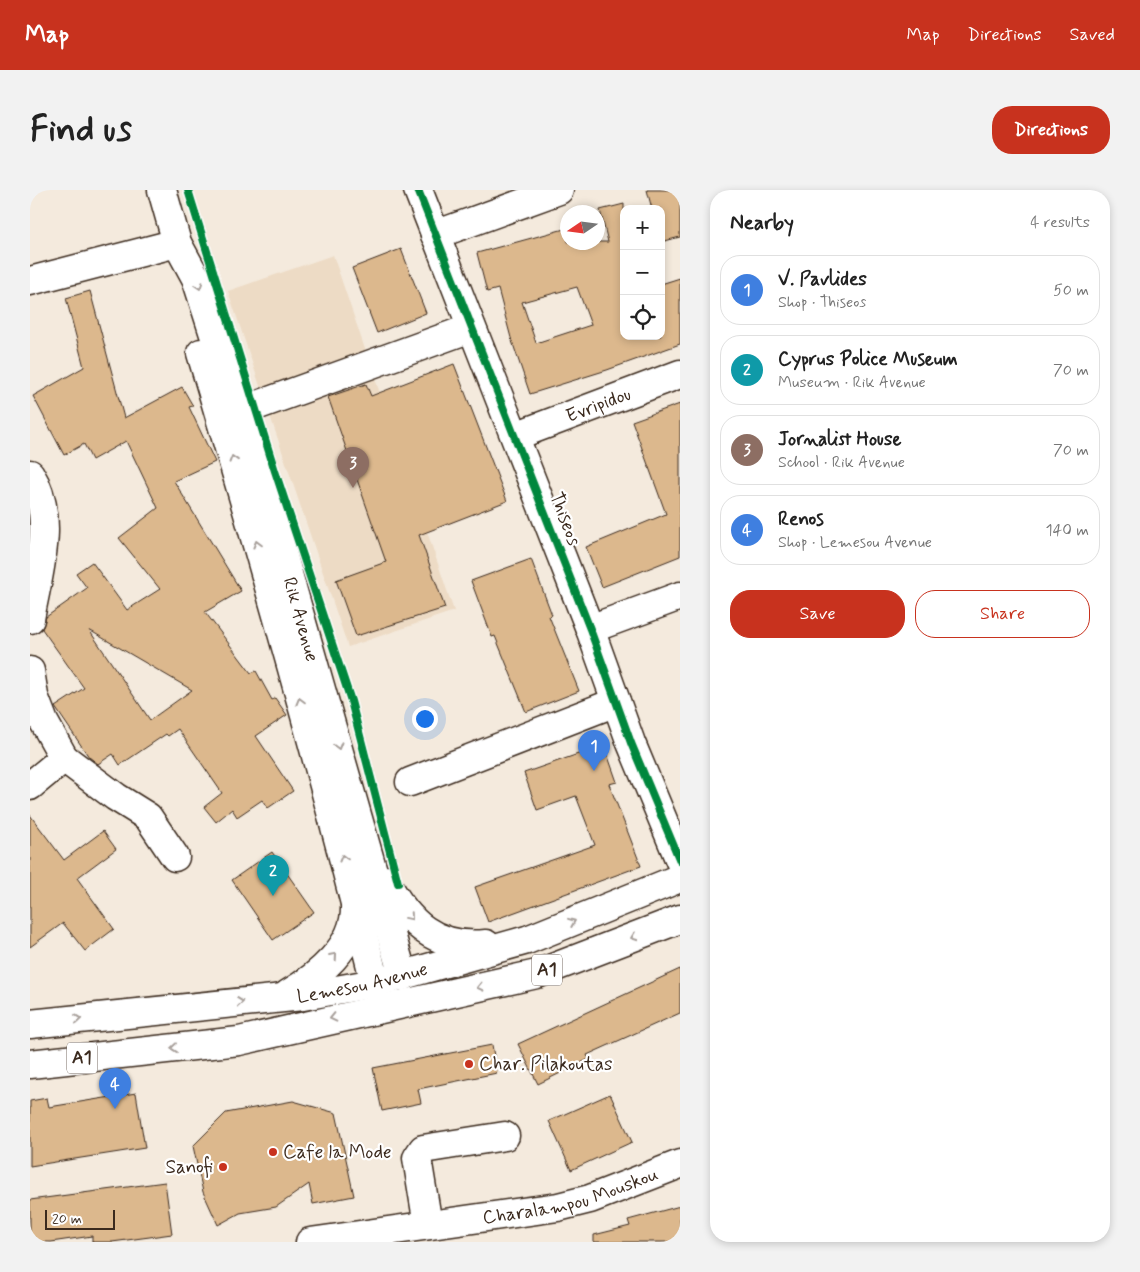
<!DOCTYPE html>
<meta charset="utf-8">
<style>
:root{--surface:#fff;--page:#f2f2f2;--text:#222;--muted:#767676;--line:#e0e0e0;--accent:#c8321e}
body{margin:0;font-family:Mynerve,sans-serif;background:var(--page);color:var(--text)}
.controls{position:absolute;right:15px;top:15px;display:grid;overflow:hidden;border-radius:10px;box-shadow:0 2px 8px #0003}
.controls button{width:45px;height:45px;display:grid;place-items:center;padding:0;border:0;border-bottom:1px solid var(--line);background:var(--surface);color:var(--text);font:25px sans-serif}
.compass{position:absolute;left:530px;top:15px;width:45px;height:45px;border-radius:50%;background:var(--surface);box-shadow:0 2px 8px #0003;rotate:257deg}
.scale{position:absolute;left:15px;bottom:12px;width:70px;box-sizing:border-box;padding-left:5px;border:2px solid #3b2a1e;border-top:0;font-size:14px;line-height:18px;white-space:nowrap;color:#3b2a1e;-webkit-text-stroke:4px #fff;paint-order:stroke}
.you{position:absolute;left:394px;top:528px;width:18px;height:18px;margin:-12px;border:4px solid #fff;border-radius:50%;background:#1a73e8;box-shadow:0 0 0 8px #1a73e833}
.badge{display:grid;place-items:center;width:32px;height:32px;border-radius:50%;background:var(--accent);color:#fff;font-size:16px;font-weight:700}
.pin{position:absolute;translate:-50% -41px;filter:drop-shadow(0 1px 2px #0008)}
.pin::after{content:'';position:absolute;top:26px;width:18px;height:15px;background:inherit;clip-path:polygon(0 0,100% 0,50% 100%)}
.list{margin:0;padding:0;list-style:none}
h2{display:flex;justify-content:space-between;align-items:center;height:65px;margin:0;padding:0 20px;font-size:21px}
h2 small{font-size:16px;font-weight:400;color:var(--muted)}
.list li{display:grid;grid-template-columns:32px 1fr auto;gap:15px;align-items:center;box-sizing:border-box;height:70px;margin:0 10px 10px;padding:0 10px;border:1px solid var(--line);border-radius:20px}
.list b{display:block;font-size:19px;white-space:nowrap}
.list p{margin:0;font-size:16px;white-space:nowrap;color:var(--muted)}
.list em{font-size:16px;font-style:normal;color:var(--muted)}
.actions{display:flex;gap:10px;padding:15px 20px}
.actions a{flex:1;padding:11px 0;border:1px solid var(--accent);border-radius:20px;text-align:center;font-size:18px;color:var(--accent)}
.actions .main{background:var(--accent);color:#fff}
.icon{flex:none;width:28px;height:28px;fill:none;stroke:currentColor;stroke-width:2;stroke-linecap:round;stroke-linejoin:round}
.map{position:relative;flex:none;width:650px;height:1052px;overflow:hidden;border-radius:20px}
header{display:flex;align-items:center;gap:30px;box-sizing:border-box;height:70px;padding:0 25px;background:var(--accent);color:#fff}
header strong{font-size:24px}
nav{display:flex;gap:28px;margin-inline-start:auto;font-size:18px}
.intro{display:flex;align-items:center;justify-content:space-between;box-sizing:border-box;height:120px;padding:0 30px}
h1{margin:0;font-size:35px}
.button{padding:12px 22px;border-radius:20px;background:var(--accent);color:#fff;font-size:18px;font-weight:700}
main{display:flex;gap:30px;padding:0 30px}
aside{flex:1;background:var(--surface);border-radius:20px;box-shadow:0 2px 8px #0003}
.map>svg:first-child{display:block}
.built{fill:#eddbc5}
.building{fill:#dcb88d;stroke:#3b2a1e;fill-rule:evenodd}
.lines{fill:none;stroke-linecap:round;stroke-linejoin:round}
.minor-casing{stroke:#3b2a1e;stroke-width:31}
.major-casing{stroke:#3b2a1e;stroke-width:31}
.minor{stroke:#fff;stroke-width:28}
.major{stroke:#fff;stroke-width:28}
.cycleway-casing{stroke:#fff;stroke-width:11}
.cycleway{stroke:#00873e;stroke-width:8}
.oneway{stroke:#a79f9a}
.poi-dot{fill:#c8321e;stroke:#fff;stroke-width:2}
.labels{text-anchor:middle;dominant-baseline:central;stroke-width:4.5;stroke-linejoin:round;paint-order:stroke}
.shield{fill:#fff;stroke:#766a62;stroke-width:1}
.shield-label{font-size:18px;font-weight:bold;fill:#3b2a1e}
.street-label{font-size:19px;fill:#3b2a1e;stroke:#fff}
.poi-label{font-size:19px;fill:#3b2a1e;stroke:#fff;text-anchor:start}
</style>
<header>
<strong>Map</strong>
<nav><a>Map</a><a>Directions</a><a>Saved</a></nav>
</header>
<div class="intro"><h1>Find us</h1><a class="button">Directions</a></div>
<main>
<div class="map">
<svg width="650" height="1052" viewBox="0 0 650 1052">
<rect width="100%" height="100%" fill="#f4eadd"/>
<filter id="ink" filterUnits="userSpaceOnUse"><feTurbulence type="fractalNoise" baseFrequency=".02" numOctaves="2"/><feDisplacementMap in="SourceGraphic" scale="10" xChannelSelector="R" yChannelSelector="G"/><feConvolveMatrix kernelMatrix="1 2 1 2 8 2 1 2 1" color-interpolation-filters="sRGB"/></filter>
<g filter="url(#ink)">
<!-- built -->
<polygon class="built" points="303,65 424,421 318,457 198,101"/>
<!-- building -->
<g class="building">
<polygon points="617,0 650,0 650,47 631,52 631,19 622,19"/>
<path d="M594,14V146H631V94L650,88V154L577,180L500,204L481,148L468,99L457,102L447,63L538,38V52H578L570,20ZM547,97L561,135L506,153L492,112Z"/>
<polygon points="371,59 396,123 347,143 322,78"/>
<path d="M60,101L94,228L152,197L163,216L159,217L185,272L144,291L211,401L175,422L221,483L226,481L242,510L245,508L257,525L226,546L263,601L238,618L232,610L207,627L202,619L186,632L174,617L192,603L148,539L138,546L136,544L90,575L83,564L68,574L59,567L25,517L54,498L12,439L16,427L57,398L46,383L62,372L97,420L130,399L89,348L128,318L96,251L62,270L54,254L34,265L3,206L54,177L36,108ZM59,440L162,500L120,530Z"/>
<polygon points="424,174 477,311 389,345 415,418 326,446 306,390 356,372 298,207 336,194 341,206"/>
<polygon points="650,214 650,366 572,397 556,357 636,324 602,231"/>
<polygon points="501,369 522,425 519,426 549,501 496,522 465,446 462,447 441,391"/>
<polygon points="574,555 587,592 579,594 611,676 458,732 445,697 565,655 546,606 507,620 494,583"/>
<polygon points="0,625 34,670 73,641 86,659 47,688 84,739 55,761 33,733 0,757"/>
<polygon points="242,662 284,722 243,750 202,690"/>
<polygon points="650,779 650,823 557,865 559,869 508,894 488,854"/>
<polygon points="462,855 467,883 388,899 391,913 352,921 343,878"/>
<polygon points="106,903 115,958 0,976 0,911 17,908 19,917"/>
<polygon points="580,904 602,952 541,980 519,931"/>
<polygon points="263,911 306,923 324,1006 283,1014 279,994 246,1017 210,1023 188,1035 173,1002 163,956 196,923"/>
<polygon points="135,992 142,1044 82,1052 62,1052 62,1046 21,1052 0,1052 0,1010"/>
<polygon points="650,1016 650,1052 564,1052 564,1045 600,1036 598,1030"/>
</g>
<g class="lines">
<!-- minor casing -->
<g class="minor-casing">
<g id="minor">
<polyline points="388,0 560,439 601,553 650,671"/>
<polyline points="405,45 529,0"/>
<polyline points="0,91 147,53"/>
<polyline points="209,222 441,138"/>
<path id="s1" d="M485,246L650,184"/>
<path d="M0,284C27,327 8,383 0,429"/>
<polyline points="560,439 650,406"/>
<polyline points="0,481 4,506 14,532 34,568 86,607 118,627 145,667"/>
<polyline points="380,592 586,512"/>
<polyline points="0,596 34,568"/>
<polyline points="398,1035 387,968 393,959 475,946"/>
<path id="s2" d="M280,1052L528,1017L560,1009L650,974"/>
</g>
</g>
<!-- major casing -->
<g class="major-casing">
<g id="major">
<path id="s3" d="M132,0L147,53L166,88L236,307L373,786"/>
<path d="M171,163C233,372 293,582 345,793"/>
<path d="M355,690C378,733 405,759 456,754"/>
<path d="M258,804C287,787 326,756 325,718"/>
<path id="s4" d="M0,834L273,806L345,793L497,750L650,688"/>
<polyline points="0,874 209,851 507,784 650,729"/>
</g>
</g>
<!-- minor -->
<use href="#minor" class="minor"/>
<!-- major -->
<use href="#major" class="major"/>
<!-- cycleway casing -->
<g class="cycleway-casing">
<g id="cycleway">
<polyline points="158,0 245,281 321,511 368,693"/>
<polyline points="388,0 560,439 601,553 650,671"/>
</g>
</g>
<!-- cycleway -->
<use href="#cycleway" class="cycleway"/>
</g>
<!-- one-way arrows -->
<defs><path id="oneway-chevron" d="M-2-3.5L2.5 0L-2 3.5" fill="none" stroke-width="1.6" stroke-linecap="round" stroke-linejoin="round" transform="scale(1.25)"/></defs>
<g class="oneway">
<use href="#oneway-chevron" transform="translate(169 96) rotate(72)"/>
<use href="#oneway-chevron" transform="translate(203 269) rotate(-107)"/>
<use href="#oneway-chevron" transform="translate(227 354) rotate(-105)"/>
<use href="#oneway-chevron" transform="translate(270 511) rotate(-105)"/>
<use href="#oneway-chevron" transform="translate(308 556) rotate(74)"/>
<use href="#oneway-chevron" transform="translate(313 668) rotate(-105)"/>
<use href="#oneway-chevron" transform="translate(380 727) rotate(50)"/>
<use href="#oneway-chevron" transform="translate(542 732) rotate(-22)"/>
<use href="#oneway-chevron" transform="translate(604 747) rotate(159)"/>
<use href="#oneway-chevron" transform="translate(304 766) rotate(-49)"/>
<use href="#oneway-chevron" transform="translate(450 797) rotate(167)"/>
<use href="#oneway-chevron" transform="translate(210 812) rotate(-6)"/>
<use href="#oneway-chevron" transform="translate(303 828) rotate(167)"/>
<use href="#oneway-chevron" transform="translate(48 829) rotate(-6)"/>
<use href="#oneway-chevron" transform="translate(144 858) rotate(174)"/>
</g>
</g>
<!-- markers -->
<g class="poi-dot">
<circle cx="439" cy="874" r="5"/>
<circle cx="243" cy="962" r="5"/>
<circle cx="193" cy="977" r="5"/>
</g>
<g class="labels">
<!-- shield labels -->
<g class="shield">
<rect x="502" y="764.5" width="30" height="31" rx="4"/>
<rect x="37" y="852.5" width="30" height="31" rx="4"/>
</g>
<g class="shield-label">
<text x="517" y="780">A1</text>
<text x="52" y="868">A1</text>
</g>
<!-- street labels -->
<g class="street-label">
<text stroke="none"><textPath href="#s1" startOffset="89">Evripidou</textPath></text>
<text transform="translate(535 329) rotate(69)">Thiseos</text>
<text stroke="none"><textPath href="#s3" startOffset="452">Rik Avenue</textPath></text>
<text stroke="none"><textPath href="#s4" startOffset="335">Lemesou Avenue</textPath></text>
<text stroke="none"><textPath href="#s2" startOffset="265">Charalampou Mouskou</textPath></text>
</g>
<!-- poi labels -->
<g class="poi-label">
<text x="449" y="874">Char. Pilakoutas</text>
<text x="253" y="962">Cafe la Mode</text>
<text x="183" y="977" text-anchor="end">Sanofi</text>
</g>
</g>
</svg>
<div class="controls">
<button>+</button>
<button>−</button>
<button><svg class="icon" aria-label="locate" viewBox="0 0 24 24"><circle cx="12" cy="12" r="6"/><path d="M12 2v4M12 18v4M2 12h4M18 12h4"/></svg></button>
</div>
<svg class="compass" viewBox="-18 -18 36 36"><path d="M0-13l5 13h-10z" fill="#e53935"/><path d="M0 13l5-13h-10z" fill="#767676"/></svg>
<div class="scale">20 m</div>
<div class="you"></div>
<div class="pin badge" style="left:564px;top:581px;background:#3f7fe0">1</div>
<div class="pin badge" style="left:243px;top:706px;background:#0f9aa8">2</div>
<div class="pin badge" style="left:323px;top:298px;background:#8d6e63">3</div>
<div class="pin badge" style="left:85px;top:919px;background:#3f7fe0">4</div>
</div>
<aside>
<h2>Nearby<small>4 results</small></h2>
<ul class="list">
<li><span class="badge" style="background:#3f7fe0">1</span><div><b>V. Pavlides</b><p>Shop · Thiseos</p></div><em>50 m</em></li>
<li><span class="badge" style="background:#0f9aa8">2</span><div><b>Cyprus Police Museum</b><p>Museum · Rik Avenue</p></div><em>70 m</em></li>
<li><span class="badge" style="background:#8d6e63">3</span><div><b>Jornalist House</b><p>School · Rik Avenue</p></div><em>70 m</em></li>
<li><span class="badge" style="background:#3f7fe0">4</span><div><b>Renos</b><p>Shop · Lemesou Avenue</p></div><em>140 m</em></li>
</ul>
<div class="actions"><a class="main">Save</a><a>Share</a></div>
</aside>
</main>
